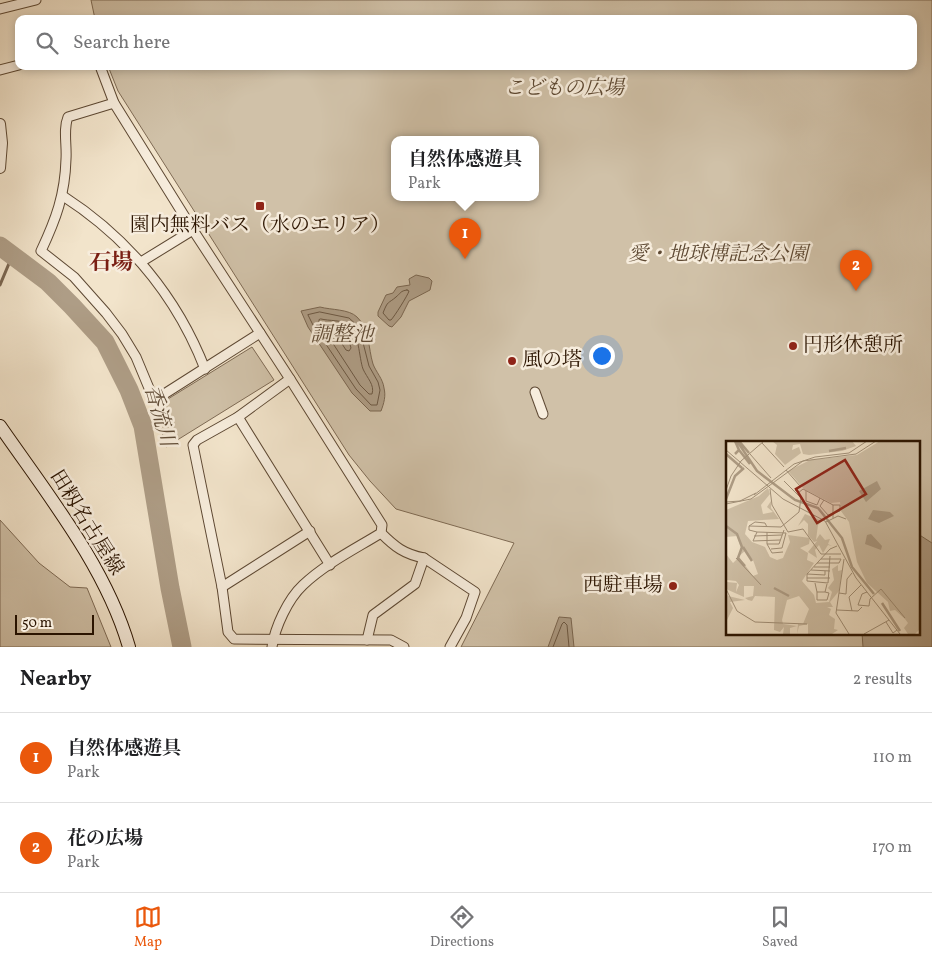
<!DOCTYPE html>
<meta charset="utf-8">
<style>
:root{--surface:#fff;--page:#f6f6f6;--text:#202124;--muted:#757577;--line:#e0e0e0;--accent:#ea580c}
body{margin:0;font-family:Vollkorn,"Noto Serif JP",serif;background:var(--page);color:var(--text)}
.scale{position:absolute;left:15px;bottom:12px;width:79px;box-sizing:border-box;padding-left:5px;border:2px solid #2b1400;border-top:0;font-size:14px;line-height:18px;white-space:nowrap;color:#2b1400;-webkit-text-stroke:4px #f7eddd;paint-order:stroke}
.you{position:absolute;left:601px;top:355px;width:18px;height:18px;margin:-12px;border:4px solid #fff;border-radius:50%;background:#1a73e8;box-shadow:0 0 0 8px #1a73e833}
.badge{display:grid;place-items:center;width:32px;height:32px;border-radius:50%;background:var(--accent);color:#fff;font-size:16px;font-weight:700}
.pin{position:absolute;translate:-50% -41px;filter:drop-shadow(0 1px 2px #0008)}
.pin::after{content:'';position:absolute;top:26px;width:18px;height:15px;background:inherit;clip-path:polygon(0 0,100% 0,50% 100%)}
.popup{position:absolute;left:391px;top:136px;width:148px;height:65px;box-sizing:border-box;display:grid;place-content:center;border-radius:10px;background:var(--surface);filter:drop-shadow(0 1px 4px #0005);font-size:16px;white-space:nowrap;color:var(--muted)}
.popup b{font-size:19px;color:var(--text)}
.popup::after{content:'';position:absolute;left:50%;top:100%;margin-left:-10px;border:10px solid transparent;border-top-color:var(--surface)}
.list{margin:0;padding:0;list-style:none}
h2{display:flex;justify-content:space-between;align-items:center;height:65px;margin:0;padding:0 20px;font-size:21px}
h2 small{font-size:16px;font-weight:400;color:var(--muted)}
.list li{display:grid;grid-template-columns:32px 1fr auto;gap:15px;align-items:center;box-sizing:border-box;height:90px;padding:0 20px;border-top:1px solid var(--line)}
.list b{display:block;font-size:19px;white-space:nowrap}
.list p{margin:0;font-size:16px;white-space:nowrap;color:var(--muted)}
.list em{font-size:16px;font-style:normal;color:var(--muted)}
.icon{flex:none;width:28px;height:28px;fill:none;stroke:currentColor;stroke-width:2;stroke-linecap:round;stroke-linejoin:round}
.map{position:relative;flex:none;width:932px;height:647px;overflow:hidden}
.search{position:absolute;background:var(--surface);box-shadow:0 2px 8px #0003;left:15px;right:15px;top:15px;height:55px;display:flex;align-items:center;gap:12px;box-sizing:border-box;padding:0 18px;border-radius:10px;color:var(--muted);font-size:19px}
.sheet{height:245px;background:var(--surface)}
nav{display:flex;justify-content:space-around;align-items:center;box-sizing:border-box;height:70px;border-top:1px solid var(--line);background:var(--surface);font-size:14px;color:var(--muted)}
nav a{display:grid;justify-items:center;gap:2px}
nav .on{color:var(--accent)}
.map>svg:first-child{display:block}
.green{fill:#d0c1a8;stroke:#7e6a54;fill-rule:evenodd}
.water{fill:#ae9d86;stroke:#7a6650}
.lines{fill:none;stroke-linecap:round;stroke-linejoin:round}
.shore{stroke:#6c5843;stroke-width:1}
.stream{stroke:#7a6650;stroke-width:3}
.river{stroke:#ae9d86;stroke-width:19}
.minor-casing{stroke:#5d4833;stroke-width:11}
.tertiary-casing{stroke:#5d4833;stroke-width:12}
.secondary-casing{stroke:#2b1400;stroke-width:14}
.minor{stroke:#f7eddd;stroke-width:9}
.tertiary{stroke:#f7eddd;stroke-width:10}
.secondary{stroke:#f7eddd;stroke-width:12}
.poi-dot{fill:#8f2418;stroke:#f7eddd;stroke-width:2}
.labels{text-anchor:middle;dominant-baseline:central;stroke-width:5;stroke-linejoin:round;paint-order:stroke}
.park-label{font-size:20px;font-style:italic;fill:#5d4832;stroke:#f7eddd}
.poi-label{font-size:20px;fill:#2b1400;stroke:#f7eddd;text-anchor:start}
.street-label{font-size:20px;fill:#2b1400;stroke:#f7eddd}
.water-label{font-size:21px;font-style:italic;fill:#5f4b36;stroke:#f7eddd}
.quarter-label{font-size:22px;font-weight:bold;fill:#7a1f14;stroke:#f7eddd}
.inset-river{fill:none;stroke:#ae9d86;stroke-width:2.5}
.inset-road{fill:none;stroke:#a2917a;stroke-width:1}
.view{fill:#8f2418;fill-opacity:0.15;stroke:#8f2418;stroke-width:2.5}
.inset-edge{fill:none;stroke:#2b1400;stroke-width:2.5}
</style>
<div class="map">
<svg width="932" height="647" viewBox="0 0 932 647">
<rect width="100%" height="100%" fill="#f2e4cb"/>
<filter id="stains"><feTurbulence type="fractalNoise" baseFrequency=".004" numOctaves="4"/><feColorMatrix values="0 0 0 0 .2 0 0 0 0 .09 0 0 0 0 .02 0 0 0 .5 -.17"/></filter>
<radialGradient id="worn" r=".72"><stop offset=".6" stop-color="#630" stop-opacity="0"/><stop offset="1" stop-color="#630" stop-opacity=".3"/></radialGradient>
<!-- green -->
<g class="green">
<path d="M91,0H932V647H461L514,543L396,509L370,481L349,455L118,91L108,66H913V19H95ZM395,140H535V198H395ZM727,442H918V633H727Z"/>
<polygon points="252,347 274,380 166,447 155,407"/>
<polygon points="0,520 39,563 70,587 87,588 111,647 0,647"/>
</g>
<!-- water -->
<g class="water">
<polygon points="416,275 429,278 432,281 430,290 409,301 401,317 392,327 389,326 378,316 378,312 385,297 386,295 393,293 397,287 410,285 409,279"/>
<path d="M320,307C331,310 349,309 357,317C370,329 368,348 373,364C376,372 383,379 384,388C386,396 384,403 381,411H370L352,393L308,327L301,311Z"/>
<polygon points="918,534 932,543 932,647 863,647 862,633 918,633"/>
<polygon points="559,617 571,618 574,647 548,647"/>
</g>
<g class="lines">
<!-- shore -->
<g class="shore">
<path d="M407,290L409,291C408,295 394,317 391,320H389L383,313C388,300 388,304 396,297C401,293 400,291 407,290Z"/>
<polygon points="320,312 349,318 359,327 369,366 378,382 380,390 377,405 371,405 356,389 313,325 308,315"/>
<path d="M321,319C329,321 342,320 348,324C359,331 359,358 363,369C367,378 375,385 372,394H369L360,385L319,322V320Z"/>
<path d="M337,329C349,332 348,338 351,348L349,351L346,350L335,333V330Z"/>
<polyline points="553,647 562,624 564,622 567,625 569,647"/>
</g>
<!-- stream -->
<polyline class="stream" points="0,285 13,254"/>
<!-- river -->
<polyline class="river" points="0,246 48,282 72,306 105,342 129,390 143,426 170,588 182,647"/>
<!-- minor casing -->
<g class="minor-casing">
<g id="minor">
<polyline points="0,9 36,0"/>
<path d="M100,66L114,103L193,230L290,379L382,525L381,533C355,549 325,564 303,585C288,599 275,627 272,647"/>
<polyline points="0,70 19,65"/>
<path d="M114,103L68,117C63,129 67,145 66,159C65,195 56,219 41,251L74,277L106,313L122,334L136,357L151,393L158,398L260,333"/>
<path d="M63,196C128,238 177,297 205,369"/>
<polyline points="141,262 193,230"/>
<polyline points="290,379 238,417 197,440 193,445 222,587 228,632 234,639 391,640 404,647"/>
<polyline points="535,392 543,414"/>
<polyline points="238,417 330,565"/>
<path d="M381,533C395,547 404,554 424,558L475,592L466,618L450,647"/>
<polyline points="222,587 310,531"/>
<polyline points="367,640 373,615 415,584 424,558"/>
</g>
</g>
<!-- tertiary casing -->
<g class="tertiary-casing">
<polyline id="tertiary" points="0,124 2,143 0,168"/>
</g>
<!-- secondary casing -->
<g class="secondary-casing">
<path id="secondary" d="M0,426C47,494 106,567 129,647"/>
</g>
<!-- minor -->
<use href="#minor" class="minor"/>
<!-- tertiary -->
<use href="#tertiary" class="tertiary"/>
<!-- secondary -->
<use href="#secondary" class="secondary"/>
</g>
<!-- markers -->
<g class="poi-dot">
<rect x="255" y="201" width="10" height="10" rx="2.5"/>
<circle cx="793" cy="346" r="5"/>
<circle cx="512" cy="361" r="5"/>
<circle cx="673" cy="586" r="5"/>
</g>
<g class="labels">
<!-- park labels -->
<g class="park-label">
<text x="564" y="89">こどもの広場</text>
<text x="718" y="255">愛・地球博記念公園</text>
</g>
<!-- poi labels -->
<g class="poi-label">
<text x="260" y="226" text-anchor="middle">園内無料バス（水のエリア）</text>
<text x="803" y="346">円形休憩所</text>
<text x="522" y="361">風の塔</text>
<text x="663" y="586" text-anchor="end">西駐車場</text>
</g>
<!-- street labels -->
<g class="street-label">
<text transform="translate(86 523) rotate(58)">田籾名古屋線</text>
</g>
<!-- water labels -->
<g class="water-label">
<text x="342" y="335">調整池</text>
<text transform="translate(159 416) rotate(74)">香流川</text>
</g>
<!-- quarter labels -->
<g class="quarter-label">
<text x="111" y="263">石場</text>
</g>
</g>
<!-- overview -->
<g transform="translate(726 441)">
<rect width="194" height="194" fill="#f2e4cb"/>
<path d="M46,0H126L130,5L116,10L83,14L77,13L74,3L67,4L66,9L73,6L75,12L59,24L49,13L51,4ZM154,0H194V188L189,193H182L178,187L182,182L179,178L169,169L164,170L162,161L141,142L131,121L123,81L115,70L114,61L105,62L78,48L62,30L84,19L131,14ZM42,47L44,53L35,64L37,73L47,71L41,66L45,60V67L53,78L22,80L19,93L26,101L39,106L44,116L51,119L57,117L64,101L62,94L84,97L83,103L74,107L82,112L81,119L88,122L76,140L88,154L90,162L103,161L106,151L102,147L108,139L106,128L112,124V130L116,129L113,150L104,161L107,166H101L105,168L103,174L109,178L108,188L112,189L106,193H82V183L73,185L71,193L72,183H77L83,168L73,155L61,159L56,179L57,183L71,185L64,187V193H57L58,186L54,191L48,189L49,156L29,155L26,160L22,159L19,157L27,155L28,145H18V156L0,148L1,141L11,142L10,151L13,144L10,140L1,139L0,113L7,122L13,116L27,135L32,133L27,119L19,110L12,116L15,107L11,95L0,96V69L33,55ZM79,73L96,80L92,84L90,99L94,93L99,99L104,98L102,103L106,105L102,104L97,112L93,104L89,109L91,117L82,111L91,100L88,101L82,94V83L78,79L72,85ZM0,151L2,155L19,159L4,161L7,167L0,181Z" fill="#d0c1a8"/>
<path d="M151,40L155,48L140,61L133,50ZM147,69L164,71L168,75L153,82L142,78ZM145,93L156,105L155,109L139,103L141,94Z" fill="#ae9d86"/>
<path class="inset-river" d="M11,0L31,30L69,59L92,67L116,97L126,126L148,153M13,0L23,12M13,9L24,23M103,10L120,7M0,13L16,27M9,13L13,9L9,0M0,58L9,35L18,27M0,85L11,93L16,106L12,117L19,125M17,106L26,120M48,147L63,155M156,162L174,190"/>
<path class="inset-road" d="M36,2L58,26M0,9L57,58L99,80L130,137L174,193M24,13L45,37M60,29L74,45L69,50M44,48L46,64L62,91L77,88L95,113H115M0,49L5,35L15,20L38,0M80,50V60L91,64L94,57M72,52L77,48L107,64V77M28,54L68,23L89,16L123,12L141,0M98,59L94,65L102,74L114,70V64H107M0,61L14,60L30,52M0,63L25,58L77,20L130,13L150,0M100,81L112,75L120,78M23,85L55,86L73,71L75,57L58,40M23,85V89L31,91L60,92L56,107L45,108M23,85L29,81L39,82L41,86M31,91L27,100L54,99M41,91V103L46,112L57,111M28,95L56,94M41,103H53L58,89M104,115L102,142L81,140V133L104,108L111,105M10,117L35,144M118,118L110,172L123,193M91,122H113L115,118H95M88,126H104M85,129L104,130M81,133L99,134V130M81,137H104M89,142L91,151H99L101,143M0,148L11,170L29,181L81,183M91,151V159H101L103,152L99,151M141,151L136,153L132,164L143,165L144,158L155,148L179,177M113,152L120,153L121,138L126,132M111,169L132,170L136,166M126,170L123,156L135,144M160,181L167,192L171,189M138,193L163,179"/>
<path class="view" d="M119,19L140,53L91,82L70,48Z"/>
<rect width="194" height="194" class="inset-edge"/>
</g>
<rect width="100%" height="100%" filter="url(#stains)"/>
<rect width="100%" height="100%" fill="url(#worn)"/>
</svg>
<div class="scale">50 m</div>
<div class="you"></div>
<div class="pin badge" style="left:465px;top:259px">1</div>
<div class="popup"><b>自然体感遊具</b>Park</div>
<div class="pin badge" style="left:856px;top:291px">2</div>
<div class="search"><svg class="icon" aria-label="search" viewBox="0 0 24 24"><circle cx="10" cy="10" r="6"/><path d="M15 15l6 6"/></svg>Search here</div>
</div>
<section class="sheet">
<h2>Nearby<small>2 results</small></h2>
<ul class="list">
<li><span class="badge">1</span><div><b>自然体感遊具</b><p>Park</p></div><em>110 m</em></li>
<li><span class="badge">2</span><div><b>花の広場</b><p>Park</p></div><em>170 m</em></li>
</ul>
</section>
<nav>
<a class="on"><svg class="icon" aria-label="map" viewBox="0 0 24 24"><path d="M3 6l6-2 6 2 6-2v14l-6 2-6-2-6 2zM9 4v14M15 6v14"/></svg>Map</a>
<a><svg class="icon" aria-label="directions" viewBox="0 0 24 24"><path d="M12 3l9 9-9 9-9-9zM9 14v-3h6M13 9l2 2-2 2"/></svg>Directions</a>
<a><svg class="icon" aria-label="saved" viewBox="0 0 24 24"><path d="M7 4h10v16l-5-4-5 4z"/></svg>Saved</a>
</nav>
